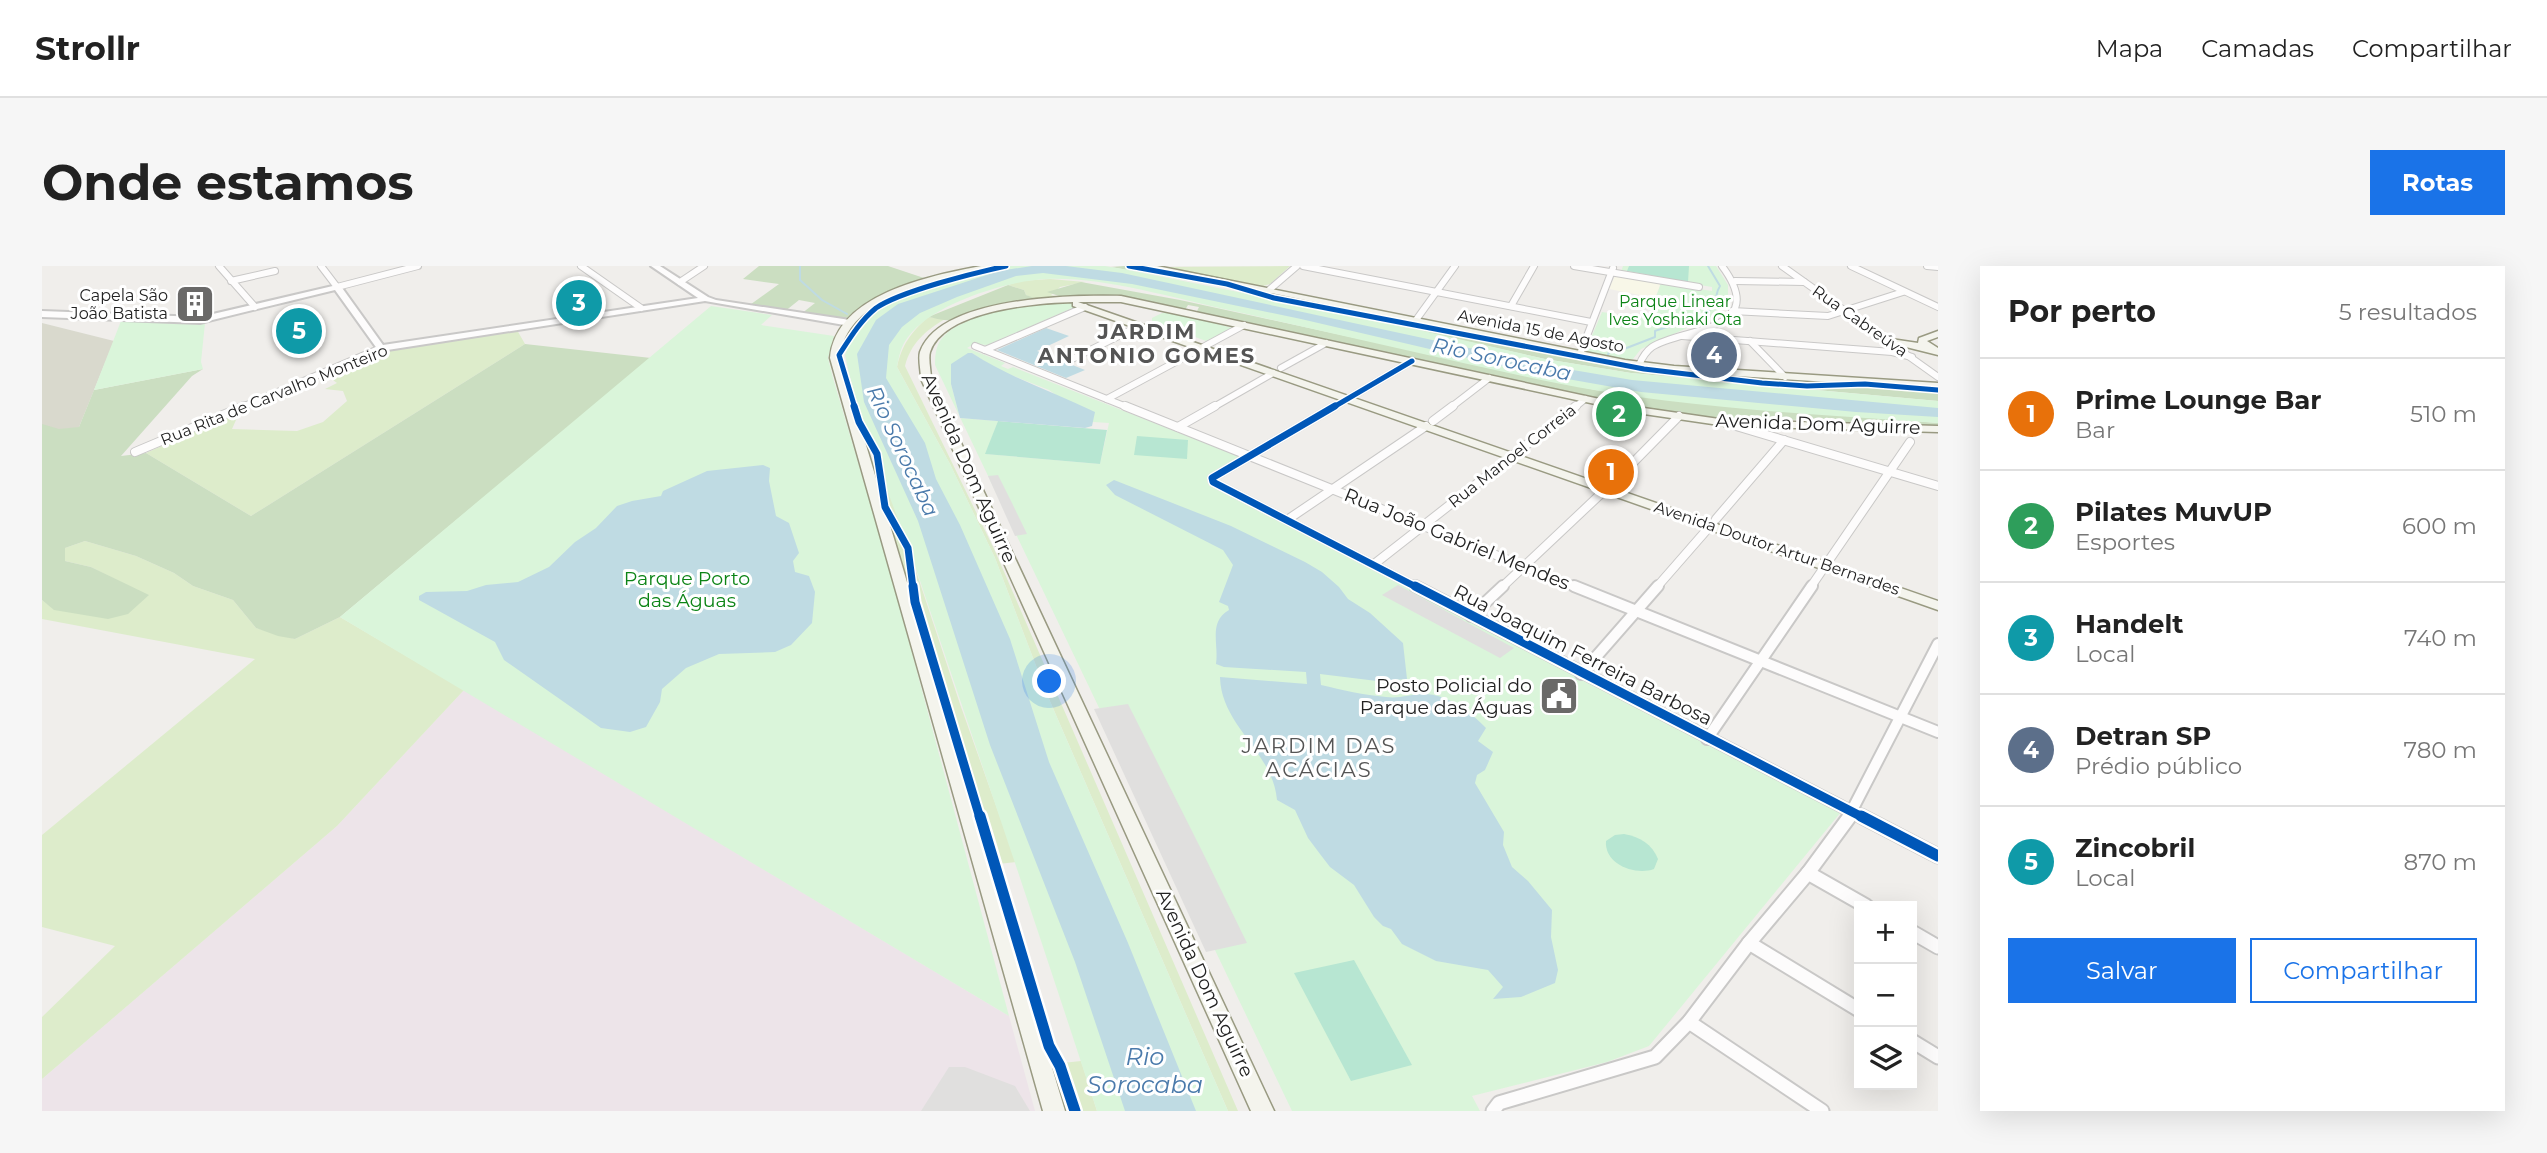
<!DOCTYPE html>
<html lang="pt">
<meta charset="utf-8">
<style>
:root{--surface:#fff;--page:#f6f6f6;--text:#222;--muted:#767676;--line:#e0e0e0;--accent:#1a73e8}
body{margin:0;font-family:Montserrat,sans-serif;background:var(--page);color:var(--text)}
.controls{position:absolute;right:21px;bottom:21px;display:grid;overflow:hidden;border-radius:0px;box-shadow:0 7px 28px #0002}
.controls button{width:63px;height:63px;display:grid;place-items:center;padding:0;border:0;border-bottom:2px solid var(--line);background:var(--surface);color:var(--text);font:35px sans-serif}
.you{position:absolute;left:1008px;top:416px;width:24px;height:24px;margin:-18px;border:5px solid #fff;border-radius:50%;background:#1a73e8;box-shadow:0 0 0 10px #1a73e833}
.badge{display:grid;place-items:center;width:46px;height:46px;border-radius:50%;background:var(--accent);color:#fff;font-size:23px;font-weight:700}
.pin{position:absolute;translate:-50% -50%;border:4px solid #fff;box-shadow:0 2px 7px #0006}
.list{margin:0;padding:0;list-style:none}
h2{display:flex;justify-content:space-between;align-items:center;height:91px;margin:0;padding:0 28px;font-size:30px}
h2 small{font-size:23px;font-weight:400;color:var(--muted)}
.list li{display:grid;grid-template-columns:46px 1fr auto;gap:21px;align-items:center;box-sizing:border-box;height:112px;padding:0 28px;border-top:2px solid var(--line)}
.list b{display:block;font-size:26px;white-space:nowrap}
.list p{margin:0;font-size:23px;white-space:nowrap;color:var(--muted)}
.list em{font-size:23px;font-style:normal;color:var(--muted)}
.actions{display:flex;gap:14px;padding:21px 28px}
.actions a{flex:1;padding:16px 0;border:2px solid var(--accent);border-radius:0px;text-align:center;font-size:24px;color:var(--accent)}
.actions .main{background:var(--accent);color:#fff}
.icon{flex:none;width:38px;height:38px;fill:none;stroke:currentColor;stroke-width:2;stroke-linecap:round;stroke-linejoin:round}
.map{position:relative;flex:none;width:1896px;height:845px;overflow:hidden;border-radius:0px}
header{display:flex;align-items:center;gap:42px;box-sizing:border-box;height:98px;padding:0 35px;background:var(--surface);border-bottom:2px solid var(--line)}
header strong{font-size:33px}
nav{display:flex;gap:38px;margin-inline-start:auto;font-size:24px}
.intro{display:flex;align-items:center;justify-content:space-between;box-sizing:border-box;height:168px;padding:0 42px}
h1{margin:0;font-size:49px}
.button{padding:18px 32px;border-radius:0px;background:var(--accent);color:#fff;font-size:24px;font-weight:700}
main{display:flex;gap:42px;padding:0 42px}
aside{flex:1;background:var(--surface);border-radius:0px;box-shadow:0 7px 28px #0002}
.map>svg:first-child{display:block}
.industrial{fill:#ede4e9}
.education{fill:#f8f7e8}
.construction{fill:#d9d9cd}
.grass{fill:#ddeccb}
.forest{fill:#cbdec1}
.park{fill:#daf5da;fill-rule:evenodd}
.pitch{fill:#b7e6d2}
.parking{fill:#e0dfde}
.water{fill:#bfdbe3}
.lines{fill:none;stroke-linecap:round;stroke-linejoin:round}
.stream{stroke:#bfdbe3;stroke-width:2}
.minor-far3-casing{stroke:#c9c8c7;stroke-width:8}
.minor-far2-casing{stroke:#c9c8c7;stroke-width:10}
.minor-far1-casing{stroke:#c9c8c7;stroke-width:14}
.minor-casing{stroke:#c9c8c7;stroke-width:17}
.tertiary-casing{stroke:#c9c8c7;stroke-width:4}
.secondary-casing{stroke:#999a82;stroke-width:3}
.minor-far3{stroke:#fdfcfc;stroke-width:6}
.minor-far2{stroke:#fdfcfc;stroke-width:8}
.minor-far1{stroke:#fdfcfc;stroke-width:10}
.minor{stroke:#fdfcfc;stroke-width:13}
.tertiary{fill:#fdfcfc;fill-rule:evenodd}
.secondary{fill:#f4f4ed;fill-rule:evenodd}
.cycleway-far3-casing{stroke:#fff;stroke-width:8}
.cycleway-far2-casing{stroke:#fff;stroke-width:10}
.cycleway-far1-casing{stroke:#fff;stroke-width:13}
.cycleway-casing{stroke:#fff;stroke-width:16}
.cycleway-far3{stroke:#0057b8;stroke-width:5}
.cycleway-far2{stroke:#0057b8;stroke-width:7}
.cycleway-far1{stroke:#0057b8;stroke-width:9}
.cycleway{stroke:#0057b8;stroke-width:11}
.labels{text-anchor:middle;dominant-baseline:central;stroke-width:6;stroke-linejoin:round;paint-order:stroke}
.far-poi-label{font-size:16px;fill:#222;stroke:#fff;text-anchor:end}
.far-park-label{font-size:16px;fill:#0c8416;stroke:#fff}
.far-street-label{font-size:16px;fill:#222;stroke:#fff}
.street-label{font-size:19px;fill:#222;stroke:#fff}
.park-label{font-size:19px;fill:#0c8416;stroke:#fff}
.poi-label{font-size:19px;fill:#222;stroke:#fff;text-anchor:end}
.far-district-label{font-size:21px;font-weight:bold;letter-spacing:2px;fill:#555;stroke:#fff}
.water-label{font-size:21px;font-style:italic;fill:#4a7aab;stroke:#fff}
.neighbourhood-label{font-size:21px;letter-spacing:2px;fill:#555;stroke:#fff}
.near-water-label{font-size:24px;font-style:italic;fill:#4a7aab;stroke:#fff}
</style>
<header>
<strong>Strollr</strong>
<nav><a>Mapa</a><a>Camadas</a><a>Compartilhar</a></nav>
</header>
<div class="intro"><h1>Onde estamos</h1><a class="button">Rotas</a></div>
<main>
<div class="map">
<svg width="1896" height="845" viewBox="0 0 1896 845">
<rect width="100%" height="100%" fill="#f0eeeb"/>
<!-- industrial -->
<polygon class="industrial" points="422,424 967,750 993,845 0,845 0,813 295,560"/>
<!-- education -->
<polygon class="education" points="1573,10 1619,17 1613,32 1567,23"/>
<!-- construction -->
<polygon class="construction" points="0,57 72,75 0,252"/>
<!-- grass -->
<g class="grass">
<polygon points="1248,0 1228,18 1221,20 1121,1"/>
<polygon points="1008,13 1043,16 1018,21 1009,29 1020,31 996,35 984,29 982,24 966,19 978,15"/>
<polygon points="1211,24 1579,99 1669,110 1628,108 1544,94 1353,57 1241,31 1232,32 1215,29 1219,28"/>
<path d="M886,51L903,53C883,65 869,77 863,100L953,285L1196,845H1186L1004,426L953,292L908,198L855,101C860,78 869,67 886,51Z"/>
<polygon points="475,64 483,78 209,250 104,187 198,145 190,163 255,165 281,156 305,135 301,125 283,123 295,117 284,109 345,84"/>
<polygon points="838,196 918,438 974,596 948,599 826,197"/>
<polygon points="43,275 94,290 132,307 151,320 191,334 214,362 253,373 298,351 422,424 295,560 0,813 0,751 73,680 0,661 0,569 213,393 0,353 0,334 13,344 106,330 49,301 23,295 23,282"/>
<polygon points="1039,795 1055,845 1023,845 1011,798"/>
</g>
<!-- forest -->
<g class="forest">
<polygon points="717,0 846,0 885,13 850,25 804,55 759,48 773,37 757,34 742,46 705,41 737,18 701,13"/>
<polygon points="1082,0 1211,24 1219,28 1069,1"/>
<polygon points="1039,16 1138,34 1553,124 1665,138 1896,157 1896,161 1798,158 1782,153 1747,154 1747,157 1682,153 1596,142 1154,47 1157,41 1146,39 1143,44 1061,30 1020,31 1005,26"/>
<path d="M966,19L982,24L984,29L995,33L974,38L972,35C950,38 929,52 908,54C901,55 893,52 886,51Z"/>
<polygon points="1235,30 1353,57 1591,103 1628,108 1865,121 1896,128 1896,135 1589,107 1503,93 1232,32"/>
<polygon points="483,78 609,92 298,351 253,373 236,370 214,362 191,334 151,320 132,307 94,290 43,275 23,282 23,295 49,301 107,329 86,348 66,353 12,344 0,334 0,158 17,163 37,161 52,124 161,103 150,110 79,190 104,187 209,250"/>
</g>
<!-- park -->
<g class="park">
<path d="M969,0H1063L1081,3L1312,49L1503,93L1589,107L1896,135V157C1767,148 1636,142 1509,116C1400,93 1291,67 1182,43C1126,31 1063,11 1004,13C964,15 890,38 866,71C859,80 857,90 855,101L908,198L953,292L1004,426L1186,845H1055C996,663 934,482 873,300C849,230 818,162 803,89C826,23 910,10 969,0Z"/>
<polygon points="1581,0 1674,0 1686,19 1686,33 1671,50 1599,83 1591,93 1583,95 1546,87 1544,84 1560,46 1606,53 1619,17 1670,25 1670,21 1579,6"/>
<path d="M1027,36L1033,41L945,79L932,78L925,82L963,97L959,100L966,103L971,101L1198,191L1168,209L1165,216L1799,546L1607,780L1565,796L1430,830L1438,845H1250L893,99C893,88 894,77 903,69C928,45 993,38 1027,36ZM930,87L956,104L1007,124L1051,156L1067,157L1058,198L944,188L956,155L918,152L909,118Z"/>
<polygon points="669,40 730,49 719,59 792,70 786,92 791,112 847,301 967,750 298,351"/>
<polygon points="1120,47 1131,47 1191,62 1164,75 1110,55 1110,52"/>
<polygon points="79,55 163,57 159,96 161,103 52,124"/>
</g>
<!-- pitch -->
<g class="pitch">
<polygon points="1587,0 1647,0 1646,16 1585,5"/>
<polygon points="956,155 1065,164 1058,198 943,188"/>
<polygon points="1095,170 1146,174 1145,193 1092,189"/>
<path d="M1582,568C1598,571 1610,578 1616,593L1612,603C1593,610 1562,598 1564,575L1573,569Z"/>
<polygon points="1312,694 1370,799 1309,815 1252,707"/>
</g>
<!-- parking -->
<g class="parking">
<polygon points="956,209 970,237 985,268 973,270 946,210"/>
<polygon points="1356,319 1472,382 1458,392 1340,329"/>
<polygon points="1086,438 1160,585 1205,677 1164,686 1052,443"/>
<polygon points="907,801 923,801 973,820 988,845 879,845"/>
</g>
<!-- water -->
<g class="water">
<polygon points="990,0 1024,0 1080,7 1525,103 1590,114 1896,142 1896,151 1814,146 1599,126 1486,106 1259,53 1090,18 1001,7 974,10 915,31 878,47 860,61 847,79 844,112 883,177 894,213 918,259 968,373 1007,496 1086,677 1154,845 1083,845 1033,696 948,479 876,255 822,136 815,88 834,54 856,38 957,5"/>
<polygon points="1004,62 1027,70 995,85 1043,104 1024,112 955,84"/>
<path d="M926,87H930C968,112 1012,126 1053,146L1050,160L1043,162L918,152L909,118V98Z"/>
<polygon points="721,199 728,202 727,215 734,250 747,257 757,287 751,295 753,306 767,310 773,326 770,357 749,379 733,386 677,388 644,402 620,423 618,436 604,461 588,466 559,462 462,394 453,376 377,334 377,330 384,326 425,325 444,319 476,316 507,301 533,276 554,262 575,240 590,235 619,230 621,225 665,205"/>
<path d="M1072,214L1189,260L1263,296L1280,306L1297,321L1306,333L1328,347L1361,377L1365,413L1335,415L1278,408L1279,419C1300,424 1322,429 1344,431C1357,433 1369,428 1382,428C1405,428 1429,446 1444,462L1436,475L1451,486L1443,504L1435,509L1433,517L1462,566L1461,579L1470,601L1486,615L1510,644L1509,671L1516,704L1513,717L1479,731L1451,733L1461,721L1446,704L1394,695L1360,678L1349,663L1341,660L1332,651L1312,619L1288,601L1278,588L1266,572L1253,544L1235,534C1231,486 1179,460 1178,411L1265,418L1264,406L1182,401L1174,398C1177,378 1166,356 1187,344L1186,340L1177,336L1191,299L1181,284L1073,229L1064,219Z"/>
</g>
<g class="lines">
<!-- stream -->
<g class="stream">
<polyline points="758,0 758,14 780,34 805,48"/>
<path d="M1565,91L1568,84L1582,83L1613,71V65C1629,59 1667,54 1673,36C1675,29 1674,26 1678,20L1666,0"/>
</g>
<!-- minor-far3 casing -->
<g class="minor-far3-casing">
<g id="minor-far3">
<polyline points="177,0 213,41"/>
<polyline points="279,0 295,21 376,0"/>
<polyline points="539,0 599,42"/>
<polyline points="1261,0 1549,56"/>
<polyline points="1532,0 1657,21"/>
<polyline points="1740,0 1896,111"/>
<polyline points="1809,0 1896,41"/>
<polyline points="1885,0 1896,1"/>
<polyline points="189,15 233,5"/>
<polyline points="1693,15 1762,16"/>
<polyline points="638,16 662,0"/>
<polyline points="1227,24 1255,0"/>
<polyline points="1469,40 1492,0"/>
<polyline points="1690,45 1786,50 1861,26"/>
<polyline points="1374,54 1413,0"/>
<polyline points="1640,70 1850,86 1870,91"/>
<polyline points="1708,75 1743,111"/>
<polyline points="933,80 1087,142"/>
<polyline points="943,84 1043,41"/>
<polyline points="1538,88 1571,2"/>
<polyline points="1028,94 1097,60"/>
<path d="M1597,99C1600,92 1603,86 1610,81C1640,61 1730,67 1680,0"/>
<polyline points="1239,102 1284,77"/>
<polyline points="1065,133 1202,59"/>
<polyline points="198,142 339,82"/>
<polyline points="1170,142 1231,107"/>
<polyline points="1290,142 1370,95"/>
<polyline points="1408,142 1447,112"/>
<polyline points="1532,142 1543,133"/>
</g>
</g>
<!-- minor-far2 casing -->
<g class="minor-far2-casing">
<g id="minor-far2">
<polyline points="1083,140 1536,322"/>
<polyline points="1293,140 1170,212 1171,216 1376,322"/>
<polyline points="1391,155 1411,140"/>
<polyline points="1684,157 1896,220"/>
<polyline points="1136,161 1173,140"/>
<polyline points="93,186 202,140"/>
<polyline points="1570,218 1637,150"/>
<polyline points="1674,253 1742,174"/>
<polyline points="1245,254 1384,160"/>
<polyline points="1331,299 1534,140"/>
<polyline points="1459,322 1564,223"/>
<polyline points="1614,322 1669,259"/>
<polyline points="1768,322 1868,176"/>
</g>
</g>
<!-- minor-far1 casing -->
<g class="minor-far1-casing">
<g id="minor-far1">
<polyline points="1373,320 1822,552"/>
<polyline points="1532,320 1896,466"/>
<polyline points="1429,350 1461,320"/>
<polyline points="1539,408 1616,320"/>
<polyline points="1665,473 1770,320"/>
<polyline points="1806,552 1896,378"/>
</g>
</g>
<!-- minor casing -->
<g class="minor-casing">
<g id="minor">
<polyline points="1819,550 1896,590"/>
<polyline points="1766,607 1824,640"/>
<polyline points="1870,666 1896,681"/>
<polyline points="1707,677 1817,744"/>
<polyline points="1647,756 1780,845"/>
<polyline points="1870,775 1896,791"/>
<polyline points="1451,845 1457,837 1613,791 1647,756 1707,677 1766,607 1808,550"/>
</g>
</g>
<!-- tertiary casing -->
<g class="tertiary-casing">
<polygon id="tertiary" points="609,0 618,0 666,31 674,34 808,54 812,57 808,60 663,35 339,85 336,84 293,24 158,57 0,51 0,45 158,51 295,19 298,19 341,79 656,32"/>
</g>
<!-- secondary casing -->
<g class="secondary-casing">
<g id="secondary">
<path d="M939,0H956C944,7 924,8 909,11C866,21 802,41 798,92L1023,845H1001L788,92C794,28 887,10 939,0Z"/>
<polygon points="1098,0 1115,0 1583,94 1632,100 1896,117 1896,123 1632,106 1583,100"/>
<path d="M1079,30L1595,141L1684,154L1896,160V166L1684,160L1595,147L1079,36H1036L1896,335V344L1031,40V36C995,37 902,44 888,86C886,93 889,105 889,113L1232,845H1209L879,113C879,105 876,93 878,86C898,30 1031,29 1079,30Z"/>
<polygon points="1896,65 1896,71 1885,75 1896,82 1896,89 1844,76 1849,73 1876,77 1877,72"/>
</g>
</g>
<!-- minor-far3 -->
<use href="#minor-far3" class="minor-far3"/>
<!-- minor-far2 -->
<use href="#minor-far2" class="minor-far2"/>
<!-- minor-far1 -->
<use href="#minor-far1" class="minor-far1"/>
<!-- minor -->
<use href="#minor" class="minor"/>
<!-- tertiary -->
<use href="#tertiary" class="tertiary"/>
<!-- secondary -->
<use href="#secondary" class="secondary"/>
<!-- cycleway-far3 casing -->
<g class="cycleway-far3-casing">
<g id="cycleway-far3">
<polyline points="1087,0 1185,18 1232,32 1602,103 1720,117 1765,120 1823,118 1896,124"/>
<path d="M813,142L797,89C808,72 818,55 834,42C859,25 932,7 964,0"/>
<polyline points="1290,142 1370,95"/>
</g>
</g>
<!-- cycleway-far2 casing -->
<g class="cycleway-far2-casing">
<g id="cycleway-far2">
<polyline points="812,140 817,156 835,188 843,241 866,282 871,322"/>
<polyline points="1293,140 1170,212 1171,216 1376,322"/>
</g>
</g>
<!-- cycleway-far1 casing -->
<g class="cycleway-far1-casing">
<g id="cycleway-far1">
<polyline points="871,320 873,336 938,552"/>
<polyline points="1373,320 1822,552"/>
</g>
</g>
<!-- cycleway casing -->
<g class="cycleway-casing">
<g id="cycleway">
<polyline points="938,550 1007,780 1018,800 1033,845"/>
<polyline points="1819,550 1896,590"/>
</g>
</g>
<!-- cycleway-far3 -->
<use href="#cycleway-far3" class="cycleway-far3"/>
<!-- cycleway-far2 -->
<use href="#cycleway-far2" class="cycleway-far2"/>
<!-- cycleway-far1 -->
<use href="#cycleway-far1" class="cycleway-far1"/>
<!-- cycleway -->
<use href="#cycleway" class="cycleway"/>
</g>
<!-- icons -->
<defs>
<g id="building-square" transform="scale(2.0125)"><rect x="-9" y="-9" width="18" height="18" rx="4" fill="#6a6968" stroke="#fff"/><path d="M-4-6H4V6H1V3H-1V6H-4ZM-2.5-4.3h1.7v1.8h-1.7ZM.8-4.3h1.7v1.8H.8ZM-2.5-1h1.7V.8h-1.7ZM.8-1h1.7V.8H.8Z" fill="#fff"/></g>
<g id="civic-square" transform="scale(2.0125)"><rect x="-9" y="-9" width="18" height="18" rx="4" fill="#6a6968" stroke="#fff"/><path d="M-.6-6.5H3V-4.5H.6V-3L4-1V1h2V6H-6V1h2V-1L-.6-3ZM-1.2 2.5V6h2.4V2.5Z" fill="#fff"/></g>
</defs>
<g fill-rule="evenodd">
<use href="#building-square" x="153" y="38"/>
<use href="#civic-square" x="1517" y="430"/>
</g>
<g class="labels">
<!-- far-poi labels -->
<g class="far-poi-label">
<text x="126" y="29">Capela São<tspan x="126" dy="18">João Batista</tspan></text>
</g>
<!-- far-park labels -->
<g class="far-park-label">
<text x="1633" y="35">Parque Linear<tspan x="1633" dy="18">Ives Yoshiaki Ota</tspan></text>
</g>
<!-- far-street labels -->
<g class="far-street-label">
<text transform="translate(1818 55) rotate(35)">Rua Cabreúva</text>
<text transform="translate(1499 65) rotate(11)">Avenida 15 de Agosto</text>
<text transform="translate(232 129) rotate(-22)">Rua Rita de Carvalho Monteiro</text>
<text transform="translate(1470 190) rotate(-38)">Rua Manoel Correia</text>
<text transform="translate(1735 282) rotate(19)">Avenida Doutor Artur Bernardes</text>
</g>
<!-- street labels -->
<g class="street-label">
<text transform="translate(1776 158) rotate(2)">Avenida Dom Aguirre</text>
<text transform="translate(927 202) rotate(66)">Avenida Dom Aguirre</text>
<text transform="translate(1415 273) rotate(22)">Rua João Gabriel Mendes</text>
<text transform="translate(1541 389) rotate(27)">Rua Joaquim Ferreira Barbosa</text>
<text transform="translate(1163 717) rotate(65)">Avenida Dom Aguirre</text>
</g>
<!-- park labels -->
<g class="park-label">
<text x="645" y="312">Parque Porto<tspan x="645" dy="22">das Águas</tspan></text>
</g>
<!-- poi labels -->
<g class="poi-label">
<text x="1490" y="419">Posto Policial do<tspan x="1490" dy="22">Parque das Águas</tspan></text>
</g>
<!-- far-district labels -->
<g class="far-district-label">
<text x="1105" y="65">JARDIM<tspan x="1105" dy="24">ANTONIO GOMES</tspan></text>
</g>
<!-- water labels -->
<g class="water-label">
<text transform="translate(1460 93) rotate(12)">Rio Sorocaba</text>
<text transform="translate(861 185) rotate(65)">Rio Sorocaba</text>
</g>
<!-- neighbourhood labels -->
<g class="neighbourhood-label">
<text x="1277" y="479">JARDIM DAS<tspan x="1277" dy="24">ACÁCIAS</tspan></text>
</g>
<!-- near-water labels -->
<g class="near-water-label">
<text x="1103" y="790">Rio<tspan x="1103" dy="28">Sorocaba</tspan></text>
</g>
</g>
</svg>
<div class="controls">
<button>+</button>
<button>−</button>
<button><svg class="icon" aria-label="layers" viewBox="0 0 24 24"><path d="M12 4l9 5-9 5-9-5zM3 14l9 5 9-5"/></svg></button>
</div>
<div class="you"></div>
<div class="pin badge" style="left:1569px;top:206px;background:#e8710a">1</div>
<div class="pin badge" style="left:1577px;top:148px;background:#2e9e5b">2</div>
<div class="pin badge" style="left:537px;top:37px;background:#0f9aa8">3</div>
<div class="pin badge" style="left:1672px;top:89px;background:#5c6f8a">4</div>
<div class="pin badge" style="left:257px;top:65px;background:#0f9aa8">5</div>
</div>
<aside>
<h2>Por perto<small>5 resultados</small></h2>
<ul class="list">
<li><span class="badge" style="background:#e8710a">1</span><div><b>Prime Lounge Bar</b><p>Bar</p></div><em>510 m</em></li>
<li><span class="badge" style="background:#2e9e5b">2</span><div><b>Pilates MuvUP</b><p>Esportes</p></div><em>600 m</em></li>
<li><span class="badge" style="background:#0f9aa8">3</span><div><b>Handelt</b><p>Local</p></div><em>740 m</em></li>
<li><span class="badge" style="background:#5c6f8a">4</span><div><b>Detran SP</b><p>Prédio público</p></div><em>780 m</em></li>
<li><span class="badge" style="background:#0f9aa8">5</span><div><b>Zincobril</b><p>Local</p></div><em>870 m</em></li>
</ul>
<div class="actions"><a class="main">Salvar</a><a>Compartilhar</a></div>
</aside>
</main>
